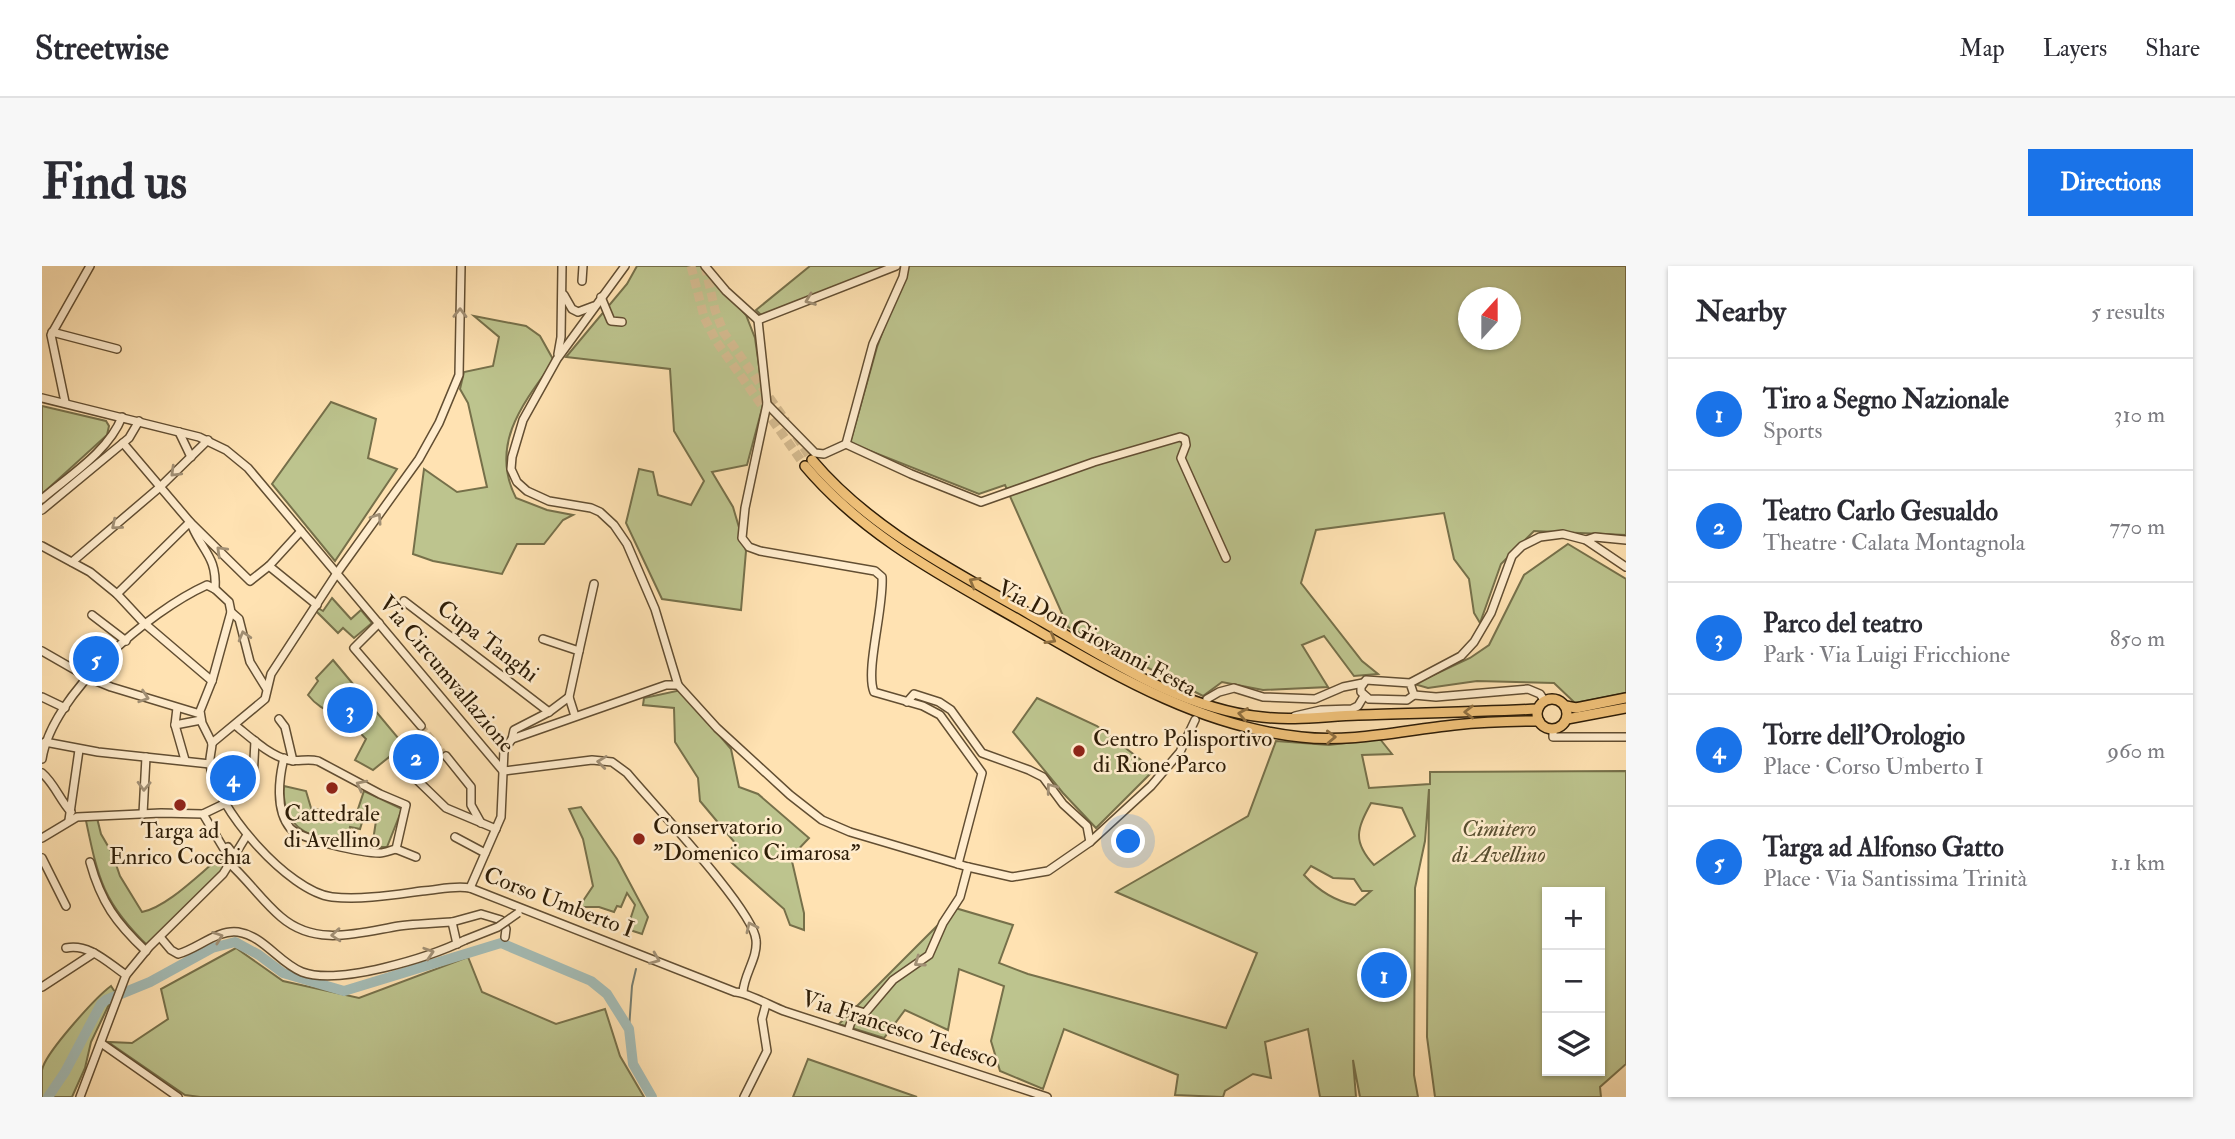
<!DOCTYPE html>
<meta charset="utf-8">
<style>
:root{--surface:#fff;--page:#f7f7f7;--text:#2b2b33;--muted:#7c7c81;--line:#e1e1e2;--accent:#1a73e8}
body{margin:0;font-family:"IM FELL Double Pica",serif;background:var(--page);color:var(--text)}
.controls{position:absolute;right:21px;bottom:21px;display:grid;overflow:hidden;border-radius:0px;box-shadow:0 2px 5px #0004}
.controls button{width:63px;height:63px;display:grid;place-items:center;padding:0;border:0;border-bottom:2px solid var(--line);background:var(--surface);color:var(--text);font:35px sans-serif}
.compass{position:absolute;left:1416px;top:21px;width:63px;height:63px;border-radius:50%;background:var(--surface);box-shadow:0 2px 5px #0004;rotate:21deg}
.you{position:absolute;left:1087px;top:576px;width:24px;height:24px;margin:-18px;border:5px solid #fff;border-radius:50%;background:#1a73e8;box-shadow:0 0 0 10px #1a73e833}
.badge{display:grid;place-items:center;width:46px;height:46px;border-radius:50%;background:var(--accent);color:#fff;font-size:23px;font-weight:700}
.pin{position:absolute;translate:-50% -50%;border:4px solid #fff;box-shadow:0 2px 7px #0006}
.list{margin:0;padding:0;list-style:none}
h2{display:flex;justify-content:space-between;align-items:center;height:91px;margin:0;padding:0 28px;font-size:30px}
h2 small{font-size:23px;font-weight:400;color:var(--muted)}
.list li{display:grid;grid-template-columns:46px 1fr auto;gap:21px;align-items:center;box-sizing:border-box;height:112px;padding:0 28px;border-top:2px solid var(--line)}
.list b{display:block;font-size:26px;white-space:nowrap}
.list p{margin:0;font-size:23px;white-space:nowrap;color:var(--muted)}
.list em{font-size:23px;font-style:normal;color:var(--muted)}
.icon{flex:none;width:38px;height:38px;fill:none;stroke:currentColor;stroke-width:2;stroke-linecap:round;stroke-linejoin:round}
.map{position:relative;flex:none;width:1584px;height:831px;overflow:hidden;border-radius:0px}
header{display:flex;align-items:center;gap:42px;box-sizing:border-box;height:98px;padding:0 35px;background:var(--surface);border-bottom:2px solid var(--line)}
header strong{font-size:33px}
nav{display:flex;gap:38px;margin-inline-start:auto;font-size:24px}
.intro{display:flex;align-items:center;justify-content:space-between;box-sizing:border-box;height:168px;padding:0 42px}
h1{margin:0;font-size:49px}
.button{padding:18px 32px;border-radius:0px;background:var(--accent);color:#fff;font-size:24px;font-weight:700}
main{display:flex;gap:42px;padding:0 42px}
aside{flex:1;background:var(--surface);border-radius:0px;box-shadow:0 2px 5px #0004}
.map>svg:first-child{display:block}
.green{fill:#bdc48e;stroke:#76704a;stroke-width:2;fill-rule:evenodd}
.lines{fill:none;stroke-linecap:round;stroke-linejoin:round}
.stream{stroke:#757c70;stroke-width:2}
.river{stroke:#a4bcb6;stroke-width:10}
.minor-tunnel{stroke:#d5bb90;stroke-width:7;stroke-dasharray:7 3.5;stroke-linecap:butt}
.major-tunnel{stroke:#d5bb90;stroke-width:9;stroke-dasharray:9 4.5;stroke-linecap:butt}
.minor-casing{stroke:#624e32;stroke-width:10}
.major-casing{stroke:#2e1d07;stroke-width:12}
.minor{stroke:#ffeccd;stroke-width:7}
.major{stroke:#f0c179;stroke-width:9}
.minor-bridge-casing{stroke:#624e32;stroke-width:10;stroke-linecap:butt}
.minor-bridge{stroke:#ffeccd;stroke-width:7}
.oneway{stroke:#a18f74}
.oneway2{stroke:#8f6f40}
.poi-dot{fill:#8f2418;stroke:#ffeccd;stroke-width:2.5}
.labels{text-anchor:middle;dominant-baseline:central;stroke-width:5;stroke-linejoin:round;paint-order:stroke}
.street-label{font-size:23px;fill:#2e1d07;stroke:#ffeccd}
.poi-label{font-size:23px;fill:#2e1d07;stroke:#ffeccd;text-anchor:start}
.park-label{font-size:23px;font-style:italic;fill:#594f30;stroke:#ffeccd}
</style>
<header>
<strong>Streetwise</strong>
<nav><a>Map</a><a>Layers</a><a>Share</a></nav>
</header>
<div class="intro"><h1>Find us</h1><a class="button">Directions</a></div>
<main>
<div class="map">
<svg width="1584" height="831" viewBox="0 0 1584 831">
<rect width="100%" height="100%" fill="#ffe2b2"/>
<filter id="stains"><feTurbulence type="fractalNoise" baseFrequency=".00286" numOctaves="4"/><feColorMatrix values="0 0 0 0 .2 0 0 0 0 .09 0 0 0 0 .02 0 0 0 .5 -.17"/></filter>
<radialGradient id="worn" r=".72"><stop offset=".6" stop-color="#630" stop-opacity="0"/><stop offset="1" stop-color="#630" stop-opacity=".3"/></radialGradient>
<!-- green -->
<g class="green">
<polygon points="595,0 661,0 704,49 713,72 722,135 705,199 670,206 691,241 704,285 699,344 620,333 584,257 597,203 611,206 616,229 649,239 662,215 632,165 628,103 524,91 585,18"/>
<polygon points="768,0 845,0 720,50 714,44"/>
<path d="M865,0H1584V269L1492,265L1459,298L1438,357L1432,347L1427,313L1412,293L1402,247L1274,264L1259,317L1320,395L1336,408L1312,410L1282,370L1260,379L1286,421L1221,424L1180,416L1161,430L1026,361L963,219L937,228L808,177L835,81ZM1426,32H1468V74H1426Z"/>
<path d="M432,50L484,60L498,70L512,95C481,137 447,179 474,232L505,244L531,249L521,254L502,278H475L460,308L391,295L371,288L382,203L415,226L445,221L426,137L418,123L422,106L451,100L457,71Z"/>
<polygon points="289,136 334,153 326,192 355,203 293,295 230,218"/>
<polygon points="0,140 64,155 67,160 65,169 0,228"/>
<polygon points="1526,278 1584,313 1584,427 1533,437 1512,417 1435,415 1386,422 1372,418 1428,392 1447,379 1482,309"/>
<polygon points="290,332 309,353 319,344 330,357 312,372 301,362 296,367 274,345 276,342 281,345"/>
<path d="M291,394L362,479L331,504L313,494L324,473C317,466 311,458 303,453C288,445 277,443 266,429L276,415L274,412Z"/>
<polygon points="639,424 689,483 697,521 716,528 767,572 749,591 762,647 762,664 748,659 742,643 682,590 694,578 658,535 656,512 633,476 632,442 601,439 602,432"/>
<polygon points="995,432 1055,460 1112,504 1054,562 1021,527 971,466"/>
<path d="M1338,473L1350,488L1320,489L1327,522L1388,518V506L1584,505V798L1558,821L1559,831H1393L1385,771L1387,523L1383,575L1373,622L1372,809L1376,831H1318L1311,794L1314,831H1278L1266,763L1223,776L1229,812L1211,808L1183,825L1181,831L1133,829L1136,809L1022,763L1001,823L958,805L949,775L962,720L917,703L906,764L863,744L842,772L797,758L913,642L971,659L957,697L986,708L1184,762L1215,687L1074,626L1206,550L1234,475L1287,479ZM1329,537L1360,542L1373,570L1332,599C1310,575 1315,563 1329,537ZM1269,600L1291,612L1312,613L1320,625H1329L1313,639C1292,635 1276,624 1262,609ZM1505,626H1558V805H1505Z"/>
<path d="M242,520L264,525L269,542L313,552L322,525L360,543L345,581H330L334,555L321,553L318,563L308,561L304,578C279,571 252,570 244,542C242,534 241,527 242,520Z"/>
<polygon points="539,541 575,593 606,651 600,668 585,663 593,639 585,627 579,641 575,640 572,646 557,641 539,641 537,644 535,644 551,620 541,573 527,543"/>
<path d="M43,550L55,552L59,568L70,587L78,610L100,646C125,641 156,609 176,593L187,597L107,681C60,636 56,612 43,550Z"/>
<polygon points="194,682 241,715 317,732 426,691 440,726 514,758 563,743 578,790 602,831 158,831 143,829 66,776 90,777 126,753 119,723"/>
<path d="M69,720L73,726L49,776L43,802L30,831H0C0,822 0,812 0,804C3,787 54,731 69,720Z"/>
<polygon points="766,793 875,831 751,831"/>
</g>
<g class="lines">
<!-- stream -->
<polyline class="stream" points="587,763 590,720 594,703"/>
<!-- river -->
<polyline class="river" points="6,831 23,806 59,738 64,734 108,716 170,682 193,676 217,689 241,707 302,725 459,677 549,715 565,728 587,763 591,798 610,831"/>
<!-- minor-tunnel -->
<polyline class="minor-tunnel" points="379,460 404,490"/>
<!-- major-tunnel -->
<g class="major-tunnel">
<polyline points="649,0 662,51 674,75 763,200"/>
<polyline points="663,0 673,44 682,67 744,155"/>
<polyline points="754,170 770,194"/>
</g>
<!-- minor casing -->
<g class="minor-casing">
<g id="minor">
<polyline points="583,0 515,93 481,154 470,191 469,203 475,216 485,225 507,235 549,242 558,246 572,259 585,278 613,343 636,419"/>
<polyline points="663,0 684,25 716,54"/>
<polyline points="540,15 541,0"/>
<polyline points="522,29 530,43 536,46 552,40"/>
<polyline points="559,31 569,55 580,56"/>
<polyline points="716,54 725,138 773,187 782,188 804,178 831,78 861,11 863,0"/>
<polyline points="716,54 854,0"/>
<polyline points="10,66 75,83"/>
<polyline points="516,88 519,71 520,0"/>
<polyline points="0,132 157,171 184,184 206,202 461,505"/>
<polyline points="23,136 9,69 48,0"/>
<path d="M725,138L703,242L700,272L707,281L718,285L833,305L840,311C842,342 823,405 832,426L881,440L898,449L940,507L916,598"/>
<polyline points="137,166 149,191"/>
<polyline points="81,177 148,256 208,315 227,300 275,339"/>
<polyline points="804,178 869,208 939,236 1052,196 1138,171 1143,173 1144,179 1139,192 1184,292"/>
<path d="M0,233C28,209 66,186 80,151"/>
<polyline points="0,244 87,172 97,155"/>
<path d="M150,260C161,286 175,291 173,323"/>
<polyline points="1544,274 1553,271 1584,274"/>
<polyline points="0,280 48,306 75,328 102,357 170,415"/>
<polyline points="30,296 118,221 166,174"/>
<polyline points="227,300 259,265"/>
<polyline points="75,328 148,256"/>
<polyline points="362,335 507,446"/>
<polyline points="50,349 84,375"/>
<polyline points="337,357 312,382 379,460"/>
<polyline points="501,373 537,385 527,431 533,450"/>
<polyline points="0,385 47,412 69,421 158,448"/>
<polyline points="537,385 552,318"/>
<polyline points="1368,417 1372,429 1365,434 1327,433 1319,426 1319,421 1324,414 1368,417 1419,390 1432,376 1449,347 1470,290 1480,280 1498,271 1521,268 1544,274 1584,301"/>
<polyline points="1372,429 1394,431 1486,423 1498,428 1502,434"/>
<polyline points="0,431 23,442"/>
<polyline points="1165,433 1177,426 1192,422 1221,431 1273,433 1301,421 1321,417"/>
<polyline points="865,436 872,428 897,436 909,444 940,487 987,504 1001,511 1021,538 1045,560 1048,576"/>
<polyline points="135,442 133,459 143,494"/>
<polyline points="1253,450 1279,444 1310,443 1316,440 1322,430"/>
<polyline points="237,453 243,461 251,495"/>
<polyline points="133,459 159,454"/>
<path d="M193,459C208,471 228,490 247,494C257,496 265,492 276,495L338,528L364,539L354,583C349,584 343,587 338,587C321,587 259,574 248,562C233,544 237,512 242,492"/>
<polyline points="1511,463 1511,471 1584,471"/>
<polyline points="470,473 472,464 507,446 527,431"/>
<polyline points="3,476 56,486 168,498"/>
<path d="M170,477C170,484 167,492 168,498C172,541 247,626 290,631C320,634 350,629 380,625C396,624 412,619 428,622L693,726C704,726 729,740 742,745L1005,831"/>
<polyline points="170,477 223,433 229,408 295,307 377,193 397,157 417,109 419,0"/>
<polyline points="170,477 160,457 158,445 170,415 189,346"/>
<polyline points="404,490 429,521 429,539 439,557"/>
<path d="M0,493C10,428 107,345 165,319L173,323L187,336L189,346L197,353L208,396L224,422"/>
<path d="M462,505L550,494L570,496L585,507C609,536 712,644 714,674C716,692 702,708 701,726"/>
<path d="M0,507C12,517 18,534 29,546"/>
<polyline points="373,512 404,542 454,563"/>
<polyline points="211,513 213,475"/>
<polyline points="101,548 104,491"/>
<polyline points="161,548 182,583 186,581 192,589"/>
<polyline points="27,554 37,484"/>
<polyline points="413,571 443,587"/>
<polyline points="0,572 35,551 119,547 161,548 184,537"/>
<polyline points="354,583 374,591"/>
<polyline points="0,592 24,640"/>
<path d="M48,596C59,636 74,657 104,685"/>
<path d="M187,597C206,614 220,635 239,651C274,681 316,667 357,660C374,658 393,657 410,656"/>
<polyline points="428,622 459,551 462,484 470,473 624,419 636,419 675,462 748,529 780,554 808,566 926,601 970,611 1006,605 1048,576 1109,520 1138,486 1153,454"/>
<path d="M118,671L129,684L136,688C155,683 176,663 196,666C222,670 237,697 260,706C297,720 388,691 423,674"/>
<polyline points="415,678 410,656 439,648 459,654 464,663 463,671"/>
<path d="M24,682C47,677 66,697 84,709"/>
<polyline points="0,721 52,687"/>
<polyline points="806,765 813,744 823,747 851,714 887,689 901,657 918,631 926,601"/>
<polyline points="59,777 136,831"/>
<polyline points="38,831 84,709 107,681 181,608 205,569"/>
<polyline points="702,831 725,785 720,753 724,738"/>
</g>
</g>
<!-- major casing -->
<g class="major-casing">
<g id="major">
<path d="M770,194C829,264 911,304 989,349C1062,390 1135,442 1220,451C1251,455 1284,450 1316,449C1376,447 1436,446 1496,443"/>
<path d="M763,200C821,269 900,310 977,354C1066,405 1154,460 1259,471C1309,477 1362,464 1412,459C1440,456 1468,455 1497,455"/>
<circle cx="1510" cy="448" r="15"/>
<polyline points="1524,440 1534,442 1584,432"/>
<polyline points="1525,453 1584,442"/>
</g>
</g>
<!-- minor -->
<use href="#minor" class="minor"/>
<!-- major -->
<use href="#major" class="major"/>
<!-- minor-bridge casing -->
<g class="minor-bridge-casing">
<polyline id="minor-bridge" points="423,674 456,661 476,647"/>
</g>
<!-- minor-bridge -->
<use href="#minor-bridge" class="minor-bridge"/>
</g>
<!-- one-way arrows -->
<defs><path id="oneway-chevron" d="M-2-3.5L2.5 0L-2 3.5" fill="none" stroke-width="1.6" stroke-linecap="round" stroke-linejoin="round" transform="scale(1.75)"/></defs>
<g class="oneway">
<use href="#oneway-chevron" transform="translate(768 34) rotate(159)"/>
<use href="#oneway-chevron" transform="translate(418 47) rotate(-89)"/>
<use href="#oneway-chevron" transform="translate(133 206) rotate(136)"/>
<use href="#oneway-chevron" transform="translate(335 252) rotate(-56)"/>
<use href="#oneway-chevron" transform="translate(74 259) rotate(140)"/>
<use href="#oneway-chevron" transform="translate(179 285) rotate(-136)"/>
<use href="#oneway-chevron" transform="translate(202 370) rotate(-106)"/>
<use href="#oneway-chevron" transform="translate(102 431) rotate(18)"/>
<use href="#oneway-chevron" transform="translate(560 496) rotate(-173)"/>
<use href="#oneway-chevron" transform="translate(319 519) rotate(-153)"/>
<use href="#oneway-chevron" transform="translate(102 520) rotate(92)"/>
<use href="#oneway-chevron" transform="translate(1009 522) rotate(-127)"/>
<use href="#oneway-chevron" transform="translate(709 661) rotate(-115)"/>
<use href="#oneway-chevron" transform="translate(294 669) rotate(176)"/>
<use href="#oneway-chevron" transform="translate(176 671) rotate(-20)"/>
<use href="#oneway-chevron" transform="translate(387 687) rotate(-18)"/>
<use href="#oneway-chevron" transform="translate(613 693) rotate(22)"/>
<use href="#oneway-chevron" transform="translate(877 696) rotate(145)"/>
</g>
<g class="oneway2">
<use href="#oneway-chevron" transform="translate(932 316) rotate(-150)"/>
<use href="#oneway-chevron" transform="translate(1009 373) rotate(30)"/>
<use href="#oneway-chevron" transform="translate(1427 446) rotate(-180)"/>
<use href="#oneway-chevron" transform="translate(1201 448) rotate(-170)"/>
<use href="#oneway-chevron" transform="translate(1289 471) rotate(-2)"/>
</g>
<!-- markers -->
<g class="poi-dot">
<circle cx="1037" cy="485" r="7"/>
<circle cx="290" cy="522" r="7"/>
<circle cx="138" cy="539" r="7"/>
<circle cx="597" cy="573" r="7"/>
</g>
<g class="labels">
<!-- street labels -->
<g class="street-label">
<text transform="translate(1055 372) rotate(28)">Via Don Giovanni Festa</text>
<text transform="translate(446 375) rotate(37)">Cupa Tanghi</text>
<text transform="translate(405 408) rotate(50)">Via Circumvallazione</text>
<text transform="translate(517 636) rotate(21)">Corso Umberto I</text>
<text transform="translate(858 763) rotate(18)">Via Francesco Tedesco</text>
</g>
<!-- poi labels -->
<g class="poi-label">
<text x="1051" y="472">Centro Polisportivo<tspan x="1051" dy="26">di Rione Parco</tspan></text>
<text x="290" y="547" text-anchor="middle">Cattedrale<tspan x="290" dy="26">di Avellino</tspan></text>
<text x="611" y="560">Conservatorio<tspan x="611" dy="26">"Domenico Cimarosa"</tspan></text>
<text x="138" y="564" text-anchor="middle">Targa ad<tspan x="138" dy="26">Enrico Cocchia</tspan></text>
</g>
<!-- park labels -->
<g class="park-label">
<text x="1457" y="562">Cimitero<tspan x="1457" dy="26">di Avellino</tspan></text>
</g>
</g>
<rect width="100%" height="100%" filter="url(#stains)"/>
<rect width="100%" height="100%" fill="url(#worn)"/>
</svg>
<div class="controls">
<button>+</button>
<button>−</button>
<button><svg class="icon" aria-label="layers" viewBox="0 0 24 24"><path d="M12 4l9 5-9 5-9-5zM3 14l9 5 9-5"/></svg></button>
</div>
<svg class="compass" viewBox="-18 -18 36 36"><path d="M0-13l5 13h-10z" fill="#e53935"/><path d="M0 13l5-13h-10z" fill="#7c7c81"/></svg>
<div class="you"></div>
<div class="pin badge" style="left:1342px;top:709px">1</div>
<div class="pin badge" style="left:374px;top:491px">2</div>
<div class="pin badge" style="left:308px;top:444px">3</div>
<div class="pin badge" style="left:191px;top:512px">4</div>
<div class="pin badge" style="left:54px;top:393px">5</div>
</div>
<aside>
<h2>Nearby<small>5 results</small></h2>
<ul class="list">
<li><span class="badge">1</span><div><b>Tiro a Segno Nazionale</b><p>Sports</p></div><em>310 m</em></li>
<li><span class="badge">2</span><div><b>Teatro Carlo Gesualdo</b><p>Theatre · Calata Montagnola</p></div><em>770 m</em></li>
<li><span class="badge">3</span><div><b>Parco del teatro</b><p>Park · Via Luigi Fricchione</p></div><em>850 m</em></li>
<li><span class="badge">4</span><div><b>Torre dell'Orologio</b><p>Place · Corso Umberto I</p></div><em>960 m</em></li>
<li><span class="badge">5</span><div><b>Targa ad Alfonso Gatto</b><p>Place · Via Santissima Trinità</p></div><em>1.1 km</em></li>
</ul>
</aside>
</main>
